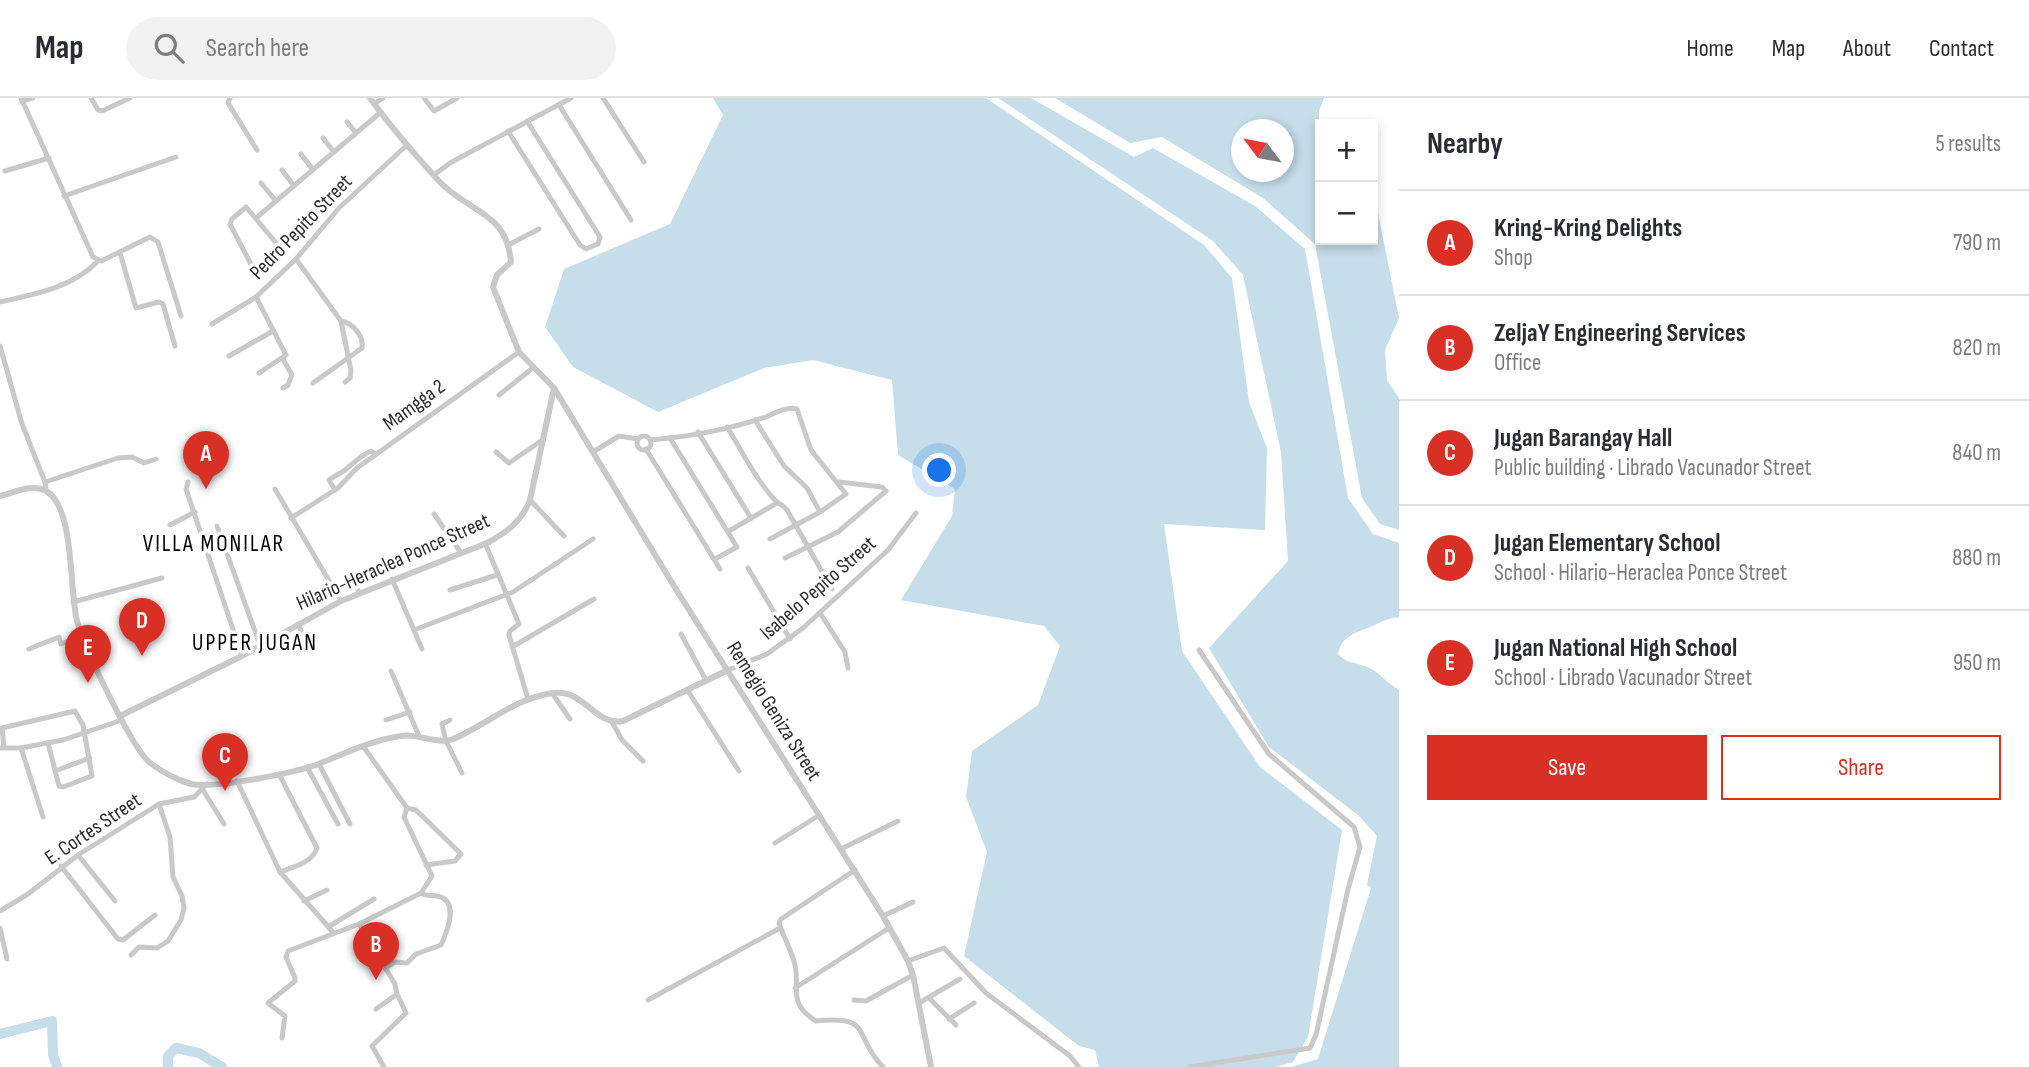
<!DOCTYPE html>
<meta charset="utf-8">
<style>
:root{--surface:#fff;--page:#f2f2f3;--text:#2b2b33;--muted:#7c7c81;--line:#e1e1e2;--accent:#d93025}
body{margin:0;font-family:"Sofia Sans Condensed",sans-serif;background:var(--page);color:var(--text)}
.controls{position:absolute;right:21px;top:21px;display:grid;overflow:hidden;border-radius:0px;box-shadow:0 4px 10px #0003}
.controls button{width:63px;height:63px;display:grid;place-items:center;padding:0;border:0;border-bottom:2px solid var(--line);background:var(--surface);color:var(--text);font:35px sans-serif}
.compass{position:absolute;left:1231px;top:21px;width:63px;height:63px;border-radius:50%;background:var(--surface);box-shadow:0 4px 10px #0003;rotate:302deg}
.you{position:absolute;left:940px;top:373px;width:24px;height:24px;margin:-18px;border:5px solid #fff;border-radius:50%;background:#1a73e8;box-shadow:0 0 0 10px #1a73e833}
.badge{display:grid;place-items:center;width:46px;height:46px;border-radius:50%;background:var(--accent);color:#fff;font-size:23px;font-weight:700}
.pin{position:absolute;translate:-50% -58px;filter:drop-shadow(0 2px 4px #0008)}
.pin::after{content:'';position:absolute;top:37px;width:24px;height:21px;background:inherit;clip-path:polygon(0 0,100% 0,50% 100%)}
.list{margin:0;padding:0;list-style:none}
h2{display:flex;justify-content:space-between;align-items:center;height:91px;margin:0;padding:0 28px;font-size:30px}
h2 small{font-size:23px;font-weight:400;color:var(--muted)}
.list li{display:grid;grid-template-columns:46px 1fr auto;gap:21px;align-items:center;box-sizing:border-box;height:105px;padding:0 28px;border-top:2px solid var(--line)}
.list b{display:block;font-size:26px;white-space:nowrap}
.list p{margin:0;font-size:23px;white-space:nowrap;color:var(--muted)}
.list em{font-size:23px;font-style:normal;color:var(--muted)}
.actions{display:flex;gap:14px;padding:21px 28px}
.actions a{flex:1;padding:16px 0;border:2px solid var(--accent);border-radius:0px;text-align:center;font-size:24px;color:var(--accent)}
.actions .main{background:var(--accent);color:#fff}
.icon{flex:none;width:38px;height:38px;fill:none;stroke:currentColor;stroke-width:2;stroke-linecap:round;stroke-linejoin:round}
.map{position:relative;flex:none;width:1399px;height:969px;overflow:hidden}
header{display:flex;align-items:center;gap:42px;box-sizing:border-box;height:98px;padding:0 35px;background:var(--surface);border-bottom:2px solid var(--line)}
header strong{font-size:33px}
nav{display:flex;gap:38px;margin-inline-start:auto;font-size:24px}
.search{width:490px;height:63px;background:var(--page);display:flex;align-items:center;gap:18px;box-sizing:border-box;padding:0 24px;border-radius:38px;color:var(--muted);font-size:26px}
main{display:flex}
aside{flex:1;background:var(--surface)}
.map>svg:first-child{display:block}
.water{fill:#c5dee9;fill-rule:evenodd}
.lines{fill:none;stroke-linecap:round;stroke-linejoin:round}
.river{stroke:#c5dee9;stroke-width:10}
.minor{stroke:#c9c9c9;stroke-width:5}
.tertiary{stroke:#c9c9c9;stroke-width:6}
.labels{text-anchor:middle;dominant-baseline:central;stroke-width:7;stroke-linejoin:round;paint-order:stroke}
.street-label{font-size:21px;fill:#2c2c2c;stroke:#fff}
.neighbourhood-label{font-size:23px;letter-spacing:2px;fill:#000;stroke:#fff}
</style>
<header>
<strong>Map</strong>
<div class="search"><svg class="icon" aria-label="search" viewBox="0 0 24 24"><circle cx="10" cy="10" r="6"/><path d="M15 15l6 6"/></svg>Search here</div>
<nav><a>Home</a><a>Map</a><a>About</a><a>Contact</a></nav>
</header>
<main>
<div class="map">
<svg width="1399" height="969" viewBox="0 0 1399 969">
<rect width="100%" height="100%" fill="#fff"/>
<!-- water -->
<g class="water">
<polygon points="713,0 986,0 1204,147 1232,180 1249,304 1267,350 1265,432 1164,426 1182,553 1260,669 1342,732 1308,939 1293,964 1275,969 1099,969 1095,952 1079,948 964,858 987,754 966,699 972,653 1038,607 1060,548 1044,528 901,502 952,418 955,391 898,357 892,282 813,262 764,270 658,314 573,269 545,229 564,171 670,126 723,17"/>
<path d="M998,0H1031L1134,59L1153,50L1255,108L1305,151L1348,400L1373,436L1399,445V519C1390,520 1385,522 1377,526C1361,534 1342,535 1338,556C1346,565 1354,564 1365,568C1378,572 1386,585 1399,592V969H1291L1318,961L1371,790L1367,787L1377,738L1358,717L1269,649L1209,550L1288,463L1281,354L1243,177L1213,143Z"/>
<path d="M1055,0H1324L1319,13L1320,142H1373V90L1399,220L1385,252L1387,282L1399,300V432L1380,426L1362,400L1315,146L1263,100L1162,39L1130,45ZM1241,32H1283V74H1241Z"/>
</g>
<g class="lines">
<!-- river -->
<g class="river">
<polyline points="0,936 52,923 53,956 57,969"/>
<polyline points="168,969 168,958 176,950 199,955 222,969"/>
</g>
<!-- minor -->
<g class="minor">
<polyline points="21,0 93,159 101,163 150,139 158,144 181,218"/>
<polyline points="91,0 98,12 102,13 130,0"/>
<polyline points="230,0 228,5 257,52"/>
<polyline points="424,0 434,13 457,0"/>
<polyline points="603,0 644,64"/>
<polyline points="22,3 33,0"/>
<polyline points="374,6 383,0"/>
<polyline points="559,7 631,122"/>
<polyline points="347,24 356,35"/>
<polyline points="508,33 580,147 586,151 598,146 600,139 527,23"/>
<polyline points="323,40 334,54"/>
<polyline points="301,56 313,72"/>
<polyline points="282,72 294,88"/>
<polyline points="5,73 49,60"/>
<polyline points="434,77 450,65 571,0"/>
<polyline points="261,85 276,103"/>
<polyline points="64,98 176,59"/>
<polygon points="246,109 283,153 279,161 260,175 255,174 230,126 232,121"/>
<polyline points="256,120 381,14"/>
<polyline points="508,147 539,131"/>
<polyline points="120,155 136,210 159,204 163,206 175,248"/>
<polyline points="296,161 341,223 351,273 350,280 345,284"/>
<polyline points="256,199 286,257 259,275"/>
<path d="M0,204C35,196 72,190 98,163"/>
<polyline points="212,226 256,199 296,161 339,110 407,47"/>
<polyline points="0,248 22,326 45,384 46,392"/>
<polyline points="229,258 273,233"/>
<path d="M313,285L362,250C364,238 353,225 341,223"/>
<polyline points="283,290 288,287 292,277 283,261"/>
<polyline points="499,297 534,269"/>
<polyline points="755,322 784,368 807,390 820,414"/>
<path d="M727,329C742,353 755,380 774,401C778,406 783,406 787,412L832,491"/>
<polyline points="698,334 751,420"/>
<circle cx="644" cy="345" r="7"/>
<polyline points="670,340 737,449 715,461"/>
<path d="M650,342C688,339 730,331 766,319C775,315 788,308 797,311L811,352L846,396L820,414L770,441"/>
<polyline points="646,351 720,471"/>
<polyline points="496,354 509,365 541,343"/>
<polyline points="593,354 619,338 638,341"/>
<polyline points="45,384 118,360 132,359 144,365 156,361"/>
<polyline points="188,384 186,391 242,558"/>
<polyline points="275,391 341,503"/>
<path d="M335,392L329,382C334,378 340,376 345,372C354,365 361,357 371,353L375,356"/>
<polyline points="530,402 564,438"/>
<polyline points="434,416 461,455"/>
<polyline points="291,420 338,390 357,370 519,254"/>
<polyline points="170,427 195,414"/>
<polyline points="217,428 260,547"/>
<polyline points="729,433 777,405"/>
<polyline points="485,445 519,526 510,533 509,537 528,601"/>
<polyline points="785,460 838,434 886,393 882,389 839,384"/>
<polyline points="748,470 790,541"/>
<polyline points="351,475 359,495"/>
<polyline points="392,481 422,551"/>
<polyline points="450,492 497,477"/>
<polyline points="73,504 162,480"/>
<polyline points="820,515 845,554 848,570"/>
<polyline points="298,526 308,548"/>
<polyline points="414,532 513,494 593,441"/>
<polyline points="681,536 706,582"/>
<polyline points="512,549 594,501"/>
<polyline points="29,551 59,539 61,546 82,537"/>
<polyline points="728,572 767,556 803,530 888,452 916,415"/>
<polyline points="391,573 419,638"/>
<polyline points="688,593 739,673"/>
<polyline points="552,595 570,621"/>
<polyline points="386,622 410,614"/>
<polyline points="450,622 442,626 446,643 462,675"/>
<polyline points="612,624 622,642 643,663"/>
<polyline points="363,648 407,710 416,712 461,756 455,763 426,767"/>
<polyline points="4,649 2,630 75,613 83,627 92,678 63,689 59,688 48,645"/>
<polyline points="0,650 21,650 63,642 122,622"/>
<polyline points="21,650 43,719"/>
<polyline points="319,666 350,726"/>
<polyline points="307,669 338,726"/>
<polyline points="55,673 90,660"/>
<path d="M279,676L317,750C312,765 293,769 280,774"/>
<polyline points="237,683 280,774 333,834"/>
<polyline points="203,692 224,726"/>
<polyline points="775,745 818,718"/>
<polyline points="841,751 898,723"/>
<polyline points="78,757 115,803"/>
<polyline points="61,768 118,841 123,842 155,817"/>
<path d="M855,772L781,821L779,825C783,838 790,850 794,863C802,888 785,904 816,923C874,917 852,937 883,969"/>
<polyline points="304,803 327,792"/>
<polyline points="0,813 28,796 78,757 159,706 194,699 207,686"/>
<polyline points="883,818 913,804"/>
<polyline points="359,826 395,886 397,896 376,911"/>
<polyline points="328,829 374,801"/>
<polyline points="0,830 7,861"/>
<polyline points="131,857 139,849 157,850 168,843 181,822 184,810 182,798 173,779 170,739 159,706"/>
<polyline points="908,863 944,850 986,895 1070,958 1079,969"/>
<path d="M385,870L395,864L407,865L416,856L441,847C446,836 458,809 443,800C436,795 428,800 421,795"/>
<polyline points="795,890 889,830"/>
<polyline points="929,900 956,927"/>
<polyline points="648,902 780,830"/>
<polyline points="854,902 866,903 913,877"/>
<polyline points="919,905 960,881"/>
<polyline points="949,921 974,905"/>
<polyline points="282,940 285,918 268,905 295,883 295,880 286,859 288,853 359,826 421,795 432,778 404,719 407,710"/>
<polyline points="384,969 372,948 406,915 397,896"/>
<polyline points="1190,969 1310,950 1316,937 1348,791 1360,749 1354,729 1269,656 1199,552"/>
</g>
<!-- tertiary -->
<g class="tertiary">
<path d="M370,0C391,29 415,57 439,83C467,114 507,113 511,164L497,177L493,189L519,254L554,290L677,493L883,818L908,863L913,877L931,969"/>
<path d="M0,398C13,395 33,385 46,393C75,409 69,492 77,523C84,549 131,648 149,664C160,673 177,682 191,686C215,691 292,675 316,667C343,656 372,642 401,638C418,635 437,647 453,641C488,626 515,600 553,595C585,591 594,628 623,623L728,572"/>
<path d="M120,618L242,558L341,503L487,445C506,435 522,423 530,402L554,290"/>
</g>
</g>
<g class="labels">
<!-- street labels -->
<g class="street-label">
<text transform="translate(301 129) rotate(-46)">Pedro Pepito Street</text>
<text transform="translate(414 307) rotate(-36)">Mamgga 2</text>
<text transform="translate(393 464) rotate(-24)">Hilario-Heraclea Ponce Street</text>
<text transform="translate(818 490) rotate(-41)">Isabelo Pepito Street</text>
<text transform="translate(774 613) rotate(58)">Remegio Geniza Street</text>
<text transform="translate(93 731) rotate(-34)">E. Cortes Street</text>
</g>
<!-- neighbourhood labels -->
<g class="neighbourhood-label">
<text x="214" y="446">VILLA MONILAR</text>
<text x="255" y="545">UPPER JUGAN</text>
</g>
</g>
</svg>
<div class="controls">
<button>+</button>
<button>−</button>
</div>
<svg class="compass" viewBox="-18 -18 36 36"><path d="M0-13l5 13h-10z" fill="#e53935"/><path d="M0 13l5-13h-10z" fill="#7c7c81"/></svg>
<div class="you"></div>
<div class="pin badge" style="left:206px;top:391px">A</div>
<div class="pin badge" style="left:376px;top:882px">B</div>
<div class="pin badge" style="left:225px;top:693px">C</div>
<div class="pin badge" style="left:142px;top:558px">D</div>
<div class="pin badge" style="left:88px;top:585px">E</div>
</div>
<aside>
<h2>Nearby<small>5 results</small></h2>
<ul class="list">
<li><span class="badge">A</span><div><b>Kring-Kring Delights</b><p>Shop</p></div><em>790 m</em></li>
<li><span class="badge">B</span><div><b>ZeljaY Engineering Services</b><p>Office</p></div><em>820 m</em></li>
<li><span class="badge">C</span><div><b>Jugan Barangay Hall</b><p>Public building · Librado Vacunador Street</p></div><em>840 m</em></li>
<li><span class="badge">D</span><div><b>Jugan Elementary School</b><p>School · Hilario-Heraclea Ponce Street</p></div><em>880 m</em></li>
<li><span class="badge">E</span><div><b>Jugan National High School</b><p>School · Librado Vacunador Street</p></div><em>950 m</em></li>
</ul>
<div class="actions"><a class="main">Save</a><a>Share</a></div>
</aside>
</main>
